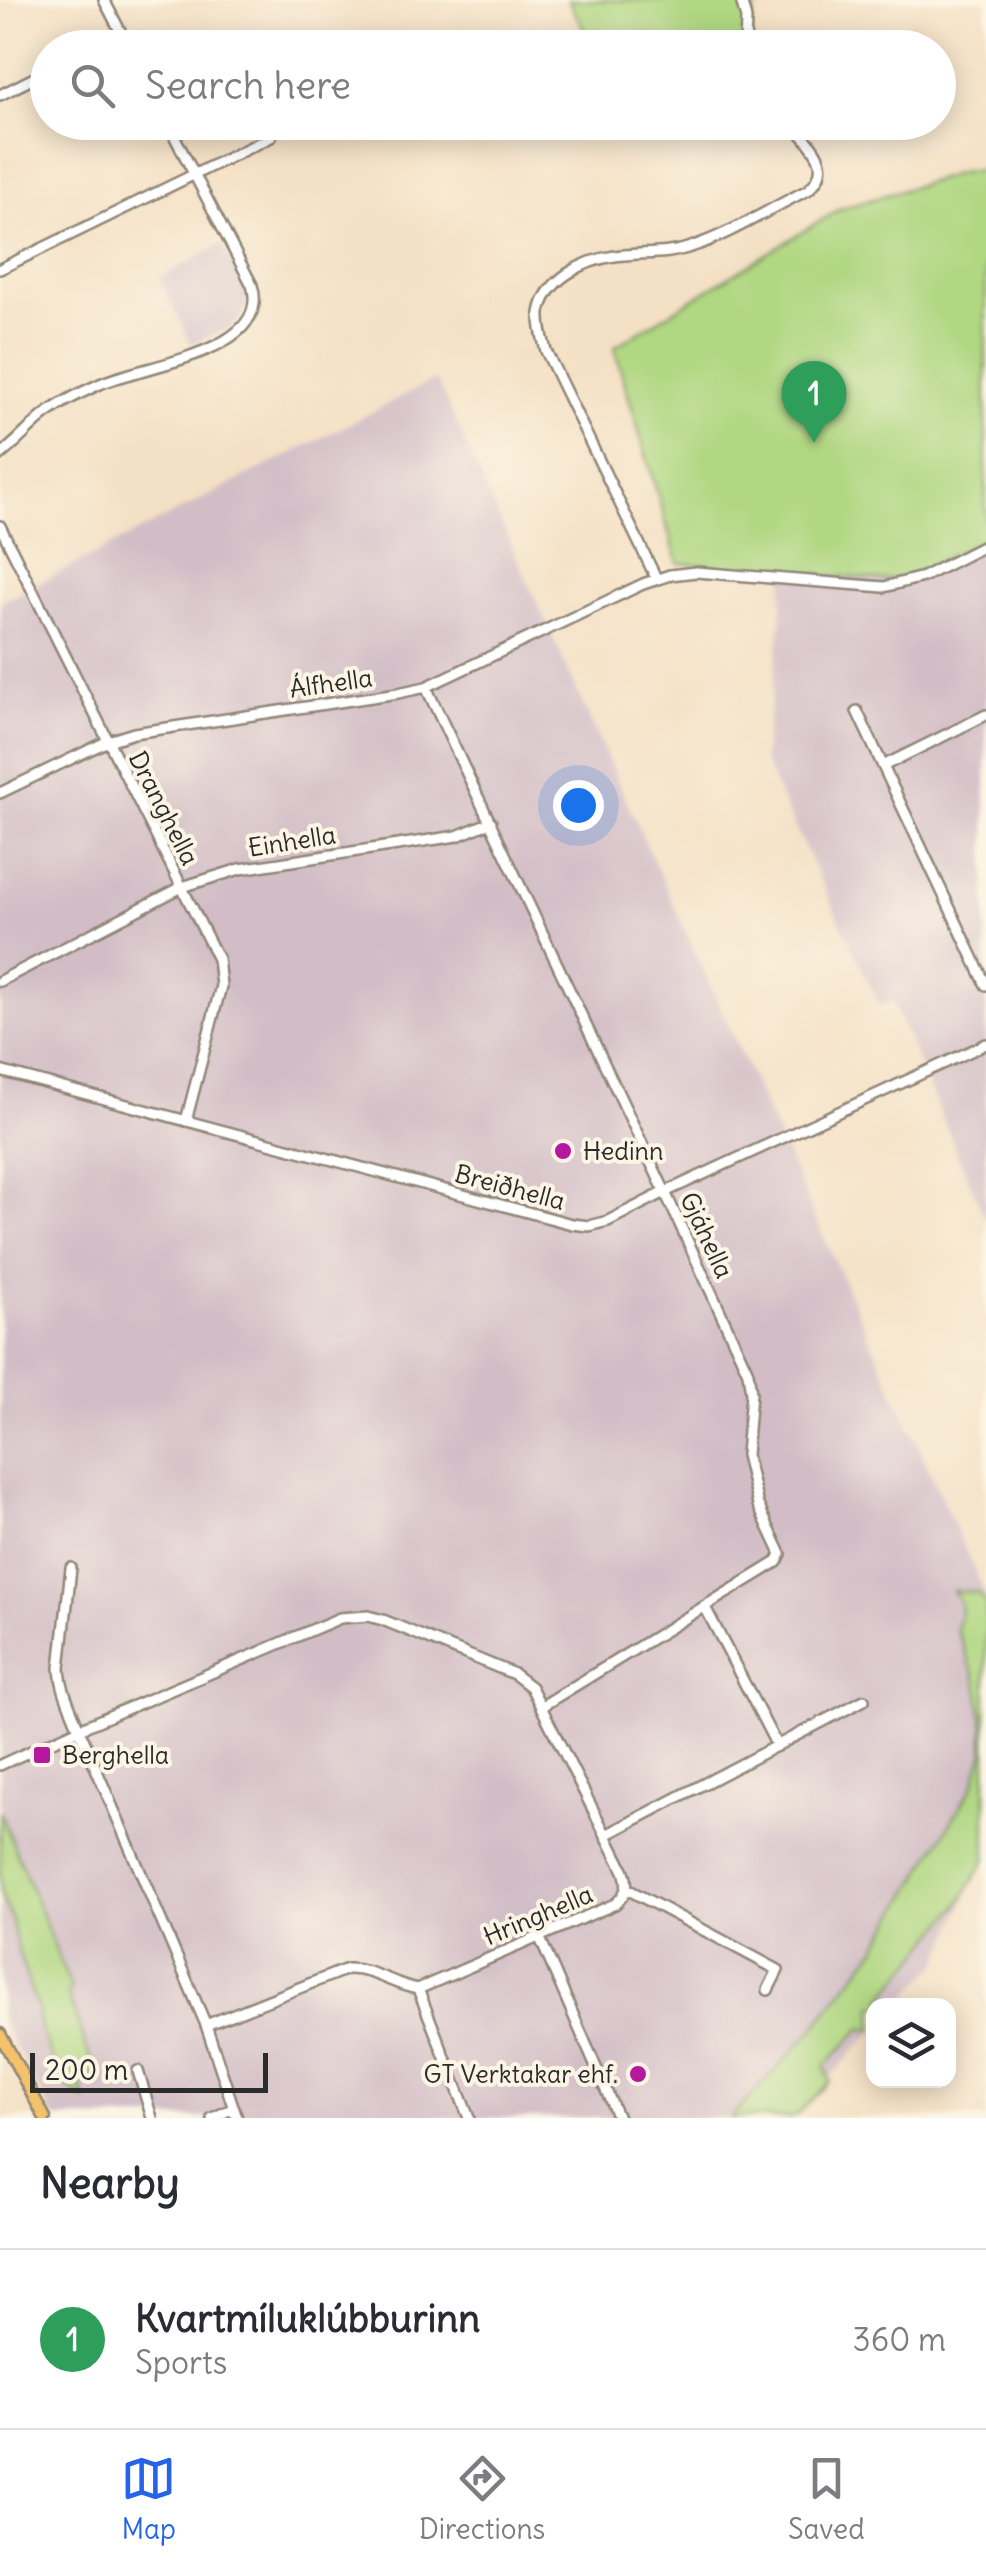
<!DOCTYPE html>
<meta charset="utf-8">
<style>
:root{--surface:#fff;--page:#f7f7f7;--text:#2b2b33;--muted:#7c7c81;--line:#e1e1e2;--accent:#2563eb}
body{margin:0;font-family:Delius,sans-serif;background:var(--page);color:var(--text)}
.controls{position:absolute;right:30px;bottom:30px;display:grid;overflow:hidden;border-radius:20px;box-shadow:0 5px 25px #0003}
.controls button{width:90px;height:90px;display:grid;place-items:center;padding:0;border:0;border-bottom:2px solid var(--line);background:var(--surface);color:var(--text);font:50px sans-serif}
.scale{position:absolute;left:30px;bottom:25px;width:238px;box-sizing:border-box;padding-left:10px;border:5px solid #2b2b2b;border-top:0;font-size:28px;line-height:35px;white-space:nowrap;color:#2b2b2b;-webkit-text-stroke:8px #fcf5e5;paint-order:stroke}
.you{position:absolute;left:578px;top:805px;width:35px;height:35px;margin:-25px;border:8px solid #fff;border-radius:50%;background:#1a73e8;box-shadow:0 0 0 15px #1a73e833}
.badge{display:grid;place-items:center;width:65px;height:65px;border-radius:50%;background:var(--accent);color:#fff;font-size:32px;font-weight:700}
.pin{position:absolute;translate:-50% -82px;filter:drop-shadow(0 2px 5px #0008)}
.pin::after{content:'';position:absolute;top:52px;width:35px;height:30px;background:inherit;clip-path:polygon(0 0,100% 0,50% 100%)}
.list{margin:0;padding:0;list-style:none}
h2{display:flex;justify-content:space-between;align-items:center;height:130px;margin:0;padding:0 40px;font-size:42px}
h2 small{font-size:32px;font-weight:400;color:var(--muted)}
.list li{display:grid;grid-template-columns:65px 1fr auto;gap:30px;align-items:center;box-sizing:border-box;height:180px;padding:0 40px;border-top:2px solid var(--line)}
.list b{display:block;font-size:38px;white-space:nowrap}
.list p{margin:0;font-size:32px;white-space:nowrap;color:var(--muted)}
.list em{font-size:32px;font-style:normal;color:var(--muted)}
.icon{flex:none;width:55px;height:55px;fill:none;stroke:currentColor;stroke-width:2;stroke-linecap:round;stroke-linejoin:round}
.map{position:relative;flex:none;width:986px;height:2118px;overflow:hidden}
.search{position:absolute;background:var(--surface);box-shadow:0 5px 25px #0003;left:30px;right:30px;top:30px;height:110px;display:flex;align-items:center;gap:25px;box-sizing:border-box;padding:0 35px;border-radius:55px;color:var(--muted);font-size:38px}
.sheet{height:310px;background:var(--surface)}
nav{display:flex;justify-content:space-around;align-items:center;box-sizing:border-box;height:140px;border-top:2px solid var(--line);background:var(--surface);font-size:28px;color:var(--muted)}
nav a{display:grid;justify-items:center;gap:5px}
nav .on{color:var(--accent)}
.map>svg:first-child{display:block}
.industrial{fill:#d2bdc6}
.green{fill:#b0d782;stroke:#6e8156;stroke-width:2.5}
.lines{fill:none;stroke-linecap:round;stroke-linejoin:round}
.minor-casing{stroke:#908678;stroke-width:14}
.major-casing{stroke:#908678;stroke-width:15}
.minor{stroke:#fff;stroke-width:9}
.major{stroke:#f3c26a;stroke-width:10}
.poi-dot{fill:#b5179e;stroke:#fcf5e5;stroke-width:4}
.labels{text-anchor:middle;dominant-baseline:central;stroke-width:8;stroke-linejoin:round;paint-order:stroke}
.street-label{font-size:25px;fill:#2b2b2b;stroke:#fcf5e5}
.poi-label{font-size:25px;fill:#2b2b2b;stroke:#fcf5e5;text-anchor:start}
</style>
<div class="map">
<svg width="986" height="2118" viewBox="0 0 986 2118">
<rect width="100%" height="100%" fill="#fcf5e5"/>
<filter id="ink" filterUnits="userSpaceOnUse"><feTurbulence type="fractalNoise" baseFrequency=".01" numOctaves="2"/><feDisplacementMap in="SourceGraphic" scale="20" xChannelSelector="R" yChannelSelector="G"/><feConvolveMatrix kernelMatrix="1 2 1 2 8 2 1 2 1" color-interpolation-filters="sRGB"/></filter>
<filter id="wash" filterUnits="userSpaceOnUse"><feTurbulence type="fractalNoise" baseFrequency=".0048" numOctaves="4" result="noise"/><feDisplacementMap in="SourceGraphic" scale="40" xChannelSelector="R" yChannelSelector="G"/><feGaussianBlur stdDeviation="2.25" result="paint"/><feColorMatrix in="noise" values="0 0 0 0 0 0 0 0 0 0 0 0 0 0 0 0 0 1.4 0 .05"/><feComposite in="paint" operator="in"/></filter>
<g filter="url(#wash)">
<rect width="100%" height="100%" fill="#f4e0c4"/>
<!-- industrial -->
<g class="industrial">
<polygon points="222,244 246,288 247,303 242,316 231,329 191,344 159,278"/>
<polygon points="436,379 986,1596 986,1851 938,1964 898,2005 874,2006 873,2031 791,2118 54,2118 0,2017 0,603"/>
<polygon points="986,538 986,1220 892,1001 880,1006 763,760 781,625 784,572 882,580 906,578"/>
</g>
<!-- green -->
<g class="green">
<polygon points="568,0 753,0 756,4 751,23 750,47 600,47 587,34"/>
<polygon points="986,169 986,538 906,578 882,580 678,563 614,347 840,209 959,173"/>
<path d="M953,1591L977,1592L986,1603V1859L958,1906L882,1999L890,2005L874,2006L873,2030L861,2029L825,2066L830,2081L797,2115L789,2118H731L811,2032L876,1948L974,1784L984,1751V1727L977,1682L956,1628C962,1612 964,1605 953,1591Z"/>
<path d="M0,1811L71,1988L67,1992L96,2074L81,2085L85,2100C80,2096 75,2093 71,2089C58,2074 36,2030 38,2011L17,1948L11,1918L0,1893Z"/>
</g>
</g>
<g filter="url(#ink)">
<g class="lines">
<!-- minor casing -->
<g class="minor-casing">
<g id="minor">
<polyline points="104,0 129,48"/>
<polyline points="741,0 746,19 745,48"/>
<polyline points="94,48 121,33"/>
<polyline points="0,95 48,71"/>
<polyline points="0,269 271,137"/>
<path d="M0,455C17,443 29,427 46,414C62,402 82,392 100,384C141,365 273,353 252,285L167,122"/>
<polyline points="0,526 218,959 221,986 186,1121"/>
<path d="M656,578L546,351C543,338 539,326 540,313C545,280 584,260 615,256C641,252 665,256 691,247C731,234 769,209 808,190C837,165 809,144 791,122"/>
<polyline points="426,687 665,1192 748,1372 751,1393 746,1455 758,1505 781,1554 777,1562 542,1706"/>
<polyline points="857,711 986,985"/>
<polyline points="883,766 986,715"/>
<polyline points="0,793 108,741 134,733 398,693 426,687 643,584 670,575 696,572 884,587 923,577 986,545"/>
<polyline points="0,981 182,887 240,869 457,836 491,822"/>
<polyline points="0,1071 572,1224 589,1226 608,1221 665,1192 986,1044"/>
<polyline points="705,1607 777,1746"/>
<path d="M0,1765L79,1729L340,1618L368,1616L383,1620L514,1674L531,1687L624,1871C629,1885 627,1894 615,1904L418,1989C393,1985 373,1968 347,1969L206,2025L79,1729C71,1708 61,1690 60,1668L71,1568"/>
<polyline points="606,1835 864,1700"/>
<polyline points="627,1889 778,1970 768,1990"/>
<polyline points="539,1936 618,2118"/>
<polyline points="418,1989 469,2118"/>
<polyline points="206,2025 237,2118"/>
<polyline points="138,2071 152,2118"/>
<polyline points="212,2118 234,2108"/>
</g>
</g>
<!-- major casing -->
<g class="major-casing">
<polyline id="major" points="0,2034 45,2118"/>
</g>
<!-- minor -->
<use href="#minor" class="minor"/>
<!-- major -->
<use href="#major" class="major"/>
</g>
</g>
<!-- markers -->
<g class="poi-dot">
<circle cx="563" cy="1151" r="10"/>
<rect x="32" y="1745" width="20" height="20" rx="5"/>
<circle cx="638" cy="2074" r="10"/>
</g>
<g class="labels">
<!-- street labels -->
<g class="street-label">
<text transform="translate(331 683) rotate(-8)">Álfhella</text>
<text transform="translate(164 808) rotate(63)">Dranghella</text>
<text transform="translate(292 841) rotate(-9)">Einhella</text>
<text transform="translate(510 1187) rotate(15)">Breiðhella</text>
<text transform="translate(707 1235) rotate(65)">Gjáhella</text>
<text transform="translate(538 1915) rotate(-23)">Hringhella</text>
</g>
<!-- poi labels -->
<g class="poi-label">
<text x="583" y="1151">Hedinn</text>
<text x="62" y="1755">Berghella</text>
<text x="618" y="2074" text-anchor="end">GT Verktakar ehf.</text>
</g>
</g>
</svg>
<div class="controls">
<button><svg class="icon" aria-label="layers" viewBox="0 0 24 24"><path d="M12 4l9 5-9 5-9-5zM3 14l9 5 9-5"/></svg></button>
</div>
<div class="scale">200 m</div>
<div class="you"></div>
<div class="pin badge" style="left:814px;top:443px;background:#2e9e5b">1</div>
<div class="search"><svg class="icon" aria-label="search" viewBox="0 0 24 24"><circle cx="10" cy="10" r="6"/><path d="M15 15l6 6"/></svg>Search here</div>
</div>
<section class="sheet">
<h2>Nearby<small></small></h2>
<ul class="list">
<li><span class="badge" style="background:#2e9e5b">1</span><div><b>Kvartmíluklúbburinn</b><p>Sports</p></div><em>360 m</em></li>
</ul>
</section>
<nav>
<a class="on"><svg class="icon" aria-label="map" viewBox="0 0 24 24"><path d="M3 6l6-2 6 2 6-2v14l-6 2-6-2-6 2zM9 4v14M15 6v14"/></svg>Map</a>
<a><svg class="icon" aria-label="directions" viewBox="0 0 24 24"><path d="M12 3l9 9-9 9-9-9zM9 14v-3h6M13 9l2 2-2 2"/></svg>Directions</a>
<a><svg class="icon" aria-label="saved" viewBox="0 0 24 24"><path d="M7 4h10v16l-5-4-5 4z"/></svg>Saved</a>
</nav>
